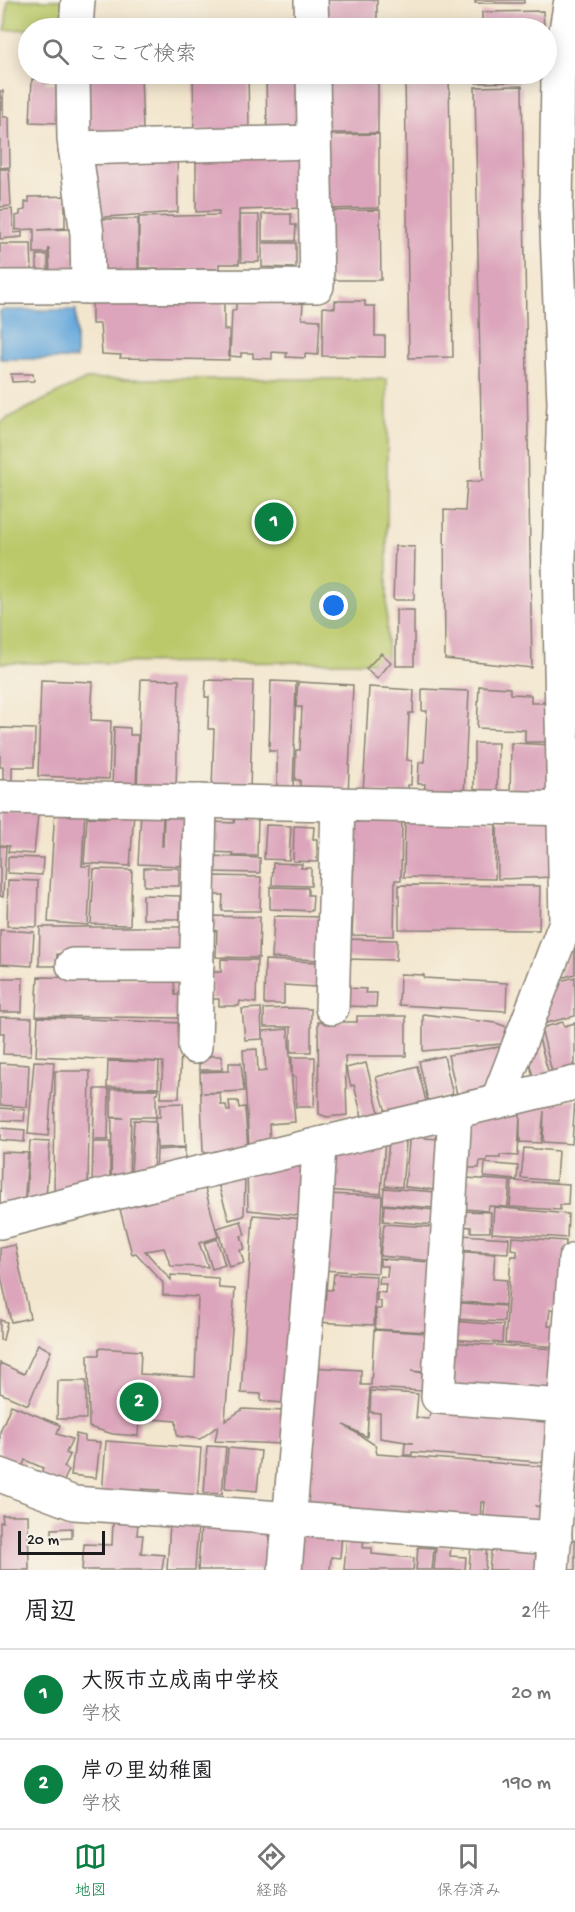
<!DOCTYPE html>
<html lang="ja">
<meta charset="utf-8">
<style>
:root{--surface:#fff;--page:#f2f2f2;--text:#202124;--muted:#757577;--line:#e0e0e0;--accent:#0b8043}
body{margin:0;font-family:"Gochi Hand","Klee One",sans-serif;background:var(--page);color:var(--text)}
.scale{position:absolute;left:18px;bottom:15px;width:87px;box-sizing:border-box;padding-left:6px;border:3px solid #1c1c1c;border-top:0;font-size:16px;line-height:21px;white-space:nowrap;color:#1c1c1c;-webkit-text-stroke:4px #f7f3e8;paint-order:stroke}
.you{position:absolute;left:334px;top:606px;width:21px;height:21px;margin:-15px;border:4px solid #fff;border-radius:50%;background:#1a73e8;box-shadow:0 0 0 9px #1a73e833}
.badge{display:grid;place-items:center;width:39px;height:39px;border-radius:50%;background:var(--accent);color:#fff;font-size:20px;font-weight:700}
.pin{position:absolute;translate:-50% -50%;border:3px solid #fff;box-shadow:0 2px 6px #0006}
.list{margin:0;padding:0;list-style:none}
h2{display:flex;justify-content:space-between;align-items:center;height:78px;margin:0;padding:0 24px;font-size:26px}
h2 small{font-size:20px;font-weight:400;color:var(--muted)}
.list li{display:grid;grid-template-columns:39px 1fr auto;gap:18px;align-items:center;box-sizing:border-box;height:90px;padding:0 24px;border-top:2px solid var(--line)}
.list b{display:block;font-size:22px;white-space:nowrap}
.list p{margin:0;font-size:20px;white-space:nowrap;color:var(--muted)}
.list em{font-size:20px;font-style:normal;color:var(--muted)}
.icon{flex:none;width:33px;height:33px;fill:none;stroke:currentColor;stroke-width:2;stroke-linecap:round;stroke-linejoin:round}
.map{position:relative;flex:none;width:575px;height:1570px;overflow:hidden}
.search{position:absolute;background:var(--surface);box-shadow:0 3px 15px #0003;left:18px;right:18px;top:18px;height:66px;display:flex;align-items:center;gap:15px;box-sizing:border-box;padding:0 21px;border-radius:33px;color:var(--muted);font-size:22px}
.sheet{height:258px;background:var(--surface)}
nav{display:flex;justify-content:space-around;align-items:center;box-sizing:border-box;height:84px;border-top:2px solid var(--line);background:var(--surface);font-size:16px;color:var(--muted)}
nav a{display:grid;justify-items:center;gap:3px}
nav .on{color:var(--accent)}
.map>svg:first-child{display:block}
.green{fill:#bbc96b;stroke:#6c7244;stroke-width:1.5}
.water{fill:#68a9dc;stroke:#42627c;stroke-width:1.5}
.building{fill:#dca5bb}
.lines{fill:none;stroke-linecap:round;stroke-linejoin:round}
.minor-casing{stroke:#888175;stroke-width:36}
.minor{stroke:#fff;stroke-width:33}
</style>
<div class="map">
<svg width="575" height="1570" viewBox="0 0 575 1570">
<rect width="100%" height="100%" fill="#f7f3e8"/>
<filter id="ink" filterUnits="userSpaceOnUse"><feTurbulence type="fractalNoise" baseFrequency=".0167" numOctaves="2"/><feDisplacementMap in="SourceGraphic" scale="12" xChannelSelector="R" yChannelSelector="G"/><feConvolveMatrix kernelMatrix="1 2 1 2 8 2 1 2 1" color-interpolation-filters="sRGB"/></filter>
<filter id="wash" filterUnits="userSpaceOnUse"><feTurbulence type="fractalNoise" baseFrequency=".008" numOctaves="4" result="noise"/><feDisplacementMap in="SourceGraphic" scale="24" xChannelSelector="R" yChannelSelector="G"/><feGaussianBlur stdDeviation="1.35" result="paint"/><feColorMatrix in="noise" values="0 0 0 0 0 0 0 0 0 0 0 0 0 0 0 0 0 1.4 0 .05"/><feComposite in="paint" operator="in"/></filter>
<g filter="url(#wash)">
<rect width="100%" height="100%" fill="#f3e6ce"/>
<!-- green -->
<g class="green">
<polygon points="8,0 65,0 64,28 5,30"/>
<polygon points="86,379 387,379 387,662 0,663 0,422"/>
</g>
<!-- water -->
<rect class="water" x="0" y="310" width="76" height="49"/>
<g id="blocks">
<!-- building -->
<g class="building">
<rect x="320" y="0" width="57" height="28"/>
<rect x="475" y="0" width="49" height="3"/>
<polygon points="543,11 544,28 482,28 482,12"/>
<polygon points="77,74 141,74 143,131 79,133"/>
<polygon points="193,74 248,74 249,129 194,131"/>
<polygon points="266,74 304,74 305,128 267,129"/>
<rect x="321" y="74" width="57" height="59"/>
<polygon points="405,74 449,74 453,357 409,358"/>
<polygon points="476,74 524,74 524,82 476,83"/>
<polygon points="32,79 46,79 45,83 59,84 58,123 30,122"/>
<polygon points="522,86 532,668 445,659 444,510 465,511 467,482 482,481 475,87"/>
<polygon points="0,91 3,91 3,117 9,117 10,167 0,168"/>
<polygon points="379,134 379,208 322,209 322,135"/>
<polygon points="304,144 306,208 239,210 239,264 219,264 219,269 177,269 177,273 158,273 158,268 139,268 139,217 219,215 219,211 196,212 196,149"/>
<polygon points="177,149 178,212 91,218 83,153"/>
<polygon points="0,169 9,169 11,206 0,207"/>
<polygon points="72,196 72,205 65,205 65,228 38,230 75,229 75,253 69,253 76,255 76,275 50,275 49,248 48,253 34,253 34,229 16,230 16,216 20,215 20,211 25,210 25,202 29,202 29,197"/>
<polygon points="12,209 14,233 22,232 22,237 0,239 0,210"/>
<polygon points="380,210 381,280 327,280 326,211"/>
<polygon points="262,214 291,214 291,225 296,225 295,241 262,241"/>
<polygon points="240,215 259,215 259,262 241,262"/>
<polygon points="93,219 138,219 138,273 103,274"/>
<polygon points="262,243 296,243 296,268 262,267"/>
<polygon points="0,244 31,244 32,271 0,271"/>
<rect x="37" y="255" width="11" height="20"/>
<polygon points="224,295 224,330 229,330 229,360 120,358 121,355 102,354 100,324 92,324 92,300"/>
<polygon points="254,298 303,302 302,319 320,320 318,355 305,354 305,358 286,357 287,353 272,352 272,359 253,358 253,353 241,353 241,357 230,356 232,310 236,310 236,303 254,303"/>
<polygon points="335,301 365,301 365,306 375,306 375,336 385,336 385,357 322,356 323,307 335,308"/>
<polygon points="11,374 33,374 34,381 12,382"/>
<polygon points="395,546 415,547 414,600 393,600"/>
<rect x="396" y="610" width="18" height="56"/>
<polygon points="381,653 391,662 377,679 366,669"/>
<polygon points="141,679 179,680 176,789 137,788"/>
<polygon points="41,680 93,682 91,720 111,721 109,779 38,776"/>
<polygon points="206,680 253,681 250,791 212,790 214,729 208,729 209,697 205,697"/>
<polygon points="271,681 296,682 293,792 277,792 277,751 269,751"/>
<polygon points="298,682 353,685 348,794 300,792 300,780 295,780 296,750 300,750 302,707 296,707"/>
<polygon points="479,686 510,688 510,694 531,695 531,703 544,703 543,701 551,700 552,742 525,742 525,730 477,728"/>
<polygon points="369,687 414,690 413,713 409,713 407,760 412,761 411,785 408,785 408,794 363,793"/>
<polygon points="422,689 469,691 464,796 424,795 425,784 418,784 419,762 424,762 427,711 422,711"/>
<polygon points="114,727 130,728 130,735 138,735 136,788 112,787"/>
<polygon points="0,728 35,729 34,767 12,767 12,780 3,780 3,767 0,767"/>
<polygon points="474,743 498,743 497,796 474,796"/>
<polygon points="511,743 553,745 551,798 510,798"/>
<polygon points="55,808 85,810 82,866 91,866 88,925 48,922"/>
<polygon points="0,809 38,814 34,854 8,852 9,846 0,845"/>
<polygon points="141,811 163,812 162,846 163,846 164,813 186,814 185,846 182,846 181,866 138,864"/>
<polygon points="109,812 134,813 130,866 84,863 87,817 109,818"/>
<polygon points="235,817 258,818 257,856 233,856 233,853 212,852 213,822 234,823"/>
<polygon points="358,817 402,819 401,880 395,880 394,936 352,935 353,915 346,915 347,880 353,880 354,863 341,863 342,821 358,822"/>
<polygon points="405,818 496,820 495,879 404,877"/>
<polygon points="552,819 554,877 498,879 497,820"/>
<polygon points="266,825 291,826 289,860 264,859"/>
<polygon points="294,826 314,827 313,839 317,839 317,862 293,861"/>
<polygon points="0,846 6,846 3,897 0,896"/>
<polygon points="208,856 260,858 260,873 208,872"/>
<polygon points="8,857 43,858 42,875 8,873"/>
<polygon points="273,863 302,864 301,868 311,868 311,886 272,885"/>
<rect x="144" y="868" width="35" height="18"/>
<polygon points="94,869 132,870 130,925 91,924"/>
<polygon points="213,876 261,877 260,911 222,911 223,895 213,895"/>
<polygon points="8,880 38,881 37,927 7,926"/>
<polygon points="399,885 540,886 539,930 399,929"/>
<polygon points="270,887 308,888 308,895 313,895 312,911 270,909"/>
<polygon points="143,895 180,896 180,919 143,919"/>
<polygon points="206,916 260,917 259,958 216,957 217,931 206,930"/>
<polygon points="274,916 324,917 322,960 272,958"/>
<polygon points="40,927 183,927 182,946 180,946 180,954 57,954 56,966 39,966"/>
<polygon points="0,930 34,932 32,966 0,964"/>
<polygon points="341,939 397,940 396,960 341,959"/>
<polygon points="575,939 575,974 558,979"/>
<polygon points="221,959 257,960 256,1003 240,1001 239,1006 219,1006 219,999 211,999 212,972 221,972"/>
<polygon points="265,960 317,962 316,987 284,985 284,1004 264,1004"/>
<polygon points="400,974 424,975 424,978 507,983 506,1011 399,1005"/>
<polygon points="38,977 174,979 175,995 182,995 180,1018 36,1016"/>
<polygon points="575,977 575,1016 542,1024 553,983"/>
<polygon points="0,978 23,978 22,1012 0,1012"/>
<polygon points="347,988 366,989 365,993 377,993 376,1007 346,1006"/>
<polygon points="261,1008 262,1039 245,1040 242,1009"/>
<polygon points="291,1008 311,1009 311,1052 291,1052 291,1027 264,1027 264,1009"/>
<polygon points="423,1014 496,1023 507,1027 501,1044 423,1051"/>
<polygon points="357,1016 406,1016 406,1056 345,1056 347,1115 327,1117 319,1114 318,1022 357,1022"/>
<polygon points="0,1017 32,1018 31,1055 3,1054 4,1033 0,1033"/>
<polygon points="38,1017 182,1023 179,1098 161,1098 163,1062 36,1056"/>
<polygon points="563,1022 564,1026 575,1023 575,1064 573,1064 574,1071 553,1076 541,1028"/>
<polygon points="288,1029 295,1122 269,1124 270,1144 249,1146 243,1050 257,1049 258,1072 266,1071 263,1031"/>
<polygon points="537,1031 549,1075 534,1080 524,1043"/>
<polygon points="499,1047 497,1061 489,1075 484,1093 458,1099 448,1055"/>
<rect x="199" y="1056" width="23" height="14"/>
<polygon points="444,1056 453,1095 428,1101 419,1061"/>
<polygon points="292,1057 315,1057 314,1107 296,1107 296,1077 292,1076"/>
<polygon points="34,1061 54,1062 48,1136 28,1134"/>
<polygon points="108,1061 159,1062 158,1088 107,1087"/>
<polygon points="0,1063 29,1065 27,1107 0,1105"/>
<polygon points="229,1063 241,1063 244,1091 203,1093 220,1093 221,1105 226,1105 227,1111 230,1111 229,1101 238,1101 239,1108 245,1107 248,1149 211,1157 203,1151 200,1072 229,1071"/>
<polygon points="366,1063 380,1116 363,1121 354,1085 351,1086 346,1068"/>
<polygon points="417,1066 427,1105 387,1116 376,1077"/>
<polygon points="55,1071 90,1071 88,1186 54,1194"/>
<polygon points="95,1089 109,1089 108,1140 93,1140"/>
<polygon points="111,1089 159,1089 158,1093 156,1093 156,1117 131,1117 129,1180 111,1184 112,1118 124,1118 111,1117"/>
<polygon points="575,1099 572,1144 543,1142 544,1111 541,1143 520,1142 520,1114 518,1156 500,1155 500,1158 487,1158 487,1161 480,1161 479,1168 458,1168 468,1117"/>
<polygon points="183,1103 185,1147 157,1148 156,1117 160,1117 160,1104"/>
<polygon points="0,1108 25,1110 24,1121 0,1120"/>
<polygon points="134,1120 156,1121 153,1175 131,1173"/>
<polygon points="0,1128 25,1130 24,1142 0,1140"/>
<polygon points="410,1131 424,1132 423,1138 440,1139 436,1190 405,1187"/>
<polygon points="385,1138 381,1194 326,1190 329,1149"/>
<polygon points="389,1140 406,1142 402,1187 385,1186"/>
<polygon points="30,1141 50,1142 46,1198 26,1203"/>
<polygon points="93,1142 110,1142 110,1183 92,1188"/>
<polygon points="185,1148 185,1160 156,1174 157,1150"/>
<polygon points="524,1148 558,1151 556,1181 521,1178"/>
<polygon points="1,1152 28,1153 24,1206 0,1210"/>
<polygon points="304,1155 304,1216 248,1210 247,1170"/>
<polygon points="485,1163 518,1166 517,1180 484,1177"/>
<polygon points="245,1175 244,1216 229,1220 216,1177"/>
<polygon points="466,1178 510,1181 508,1207 489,1206 488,1211 465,1209"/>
<polygon points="203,1181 218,1237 199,1243 208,1267 171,1266 164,1248 145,1251 171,1280 171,1275 218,1278 219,1288 235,1289 225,1421 243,1409 285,1411 282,1444 215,1441 218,1426 200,1439 177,1436 176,1421 139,1418 138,1436 113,1434 89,1427 88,1355 99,1355 99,1348 141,1351 140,1374 195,1377 198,1297 163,1295 163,1283 136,1253 132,1254 118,1202"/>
<polygon points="512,1181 569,1184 568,1205 560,1205 560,1210 510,1207"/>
<polygon points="384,1188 436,1192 434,1208 383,1204"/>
<polygon points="326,1194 382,1196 378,1273 320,1270"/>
<polygon points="384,1205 435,1210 436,1225 383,1221"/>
<polygon points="494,1207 568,1214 567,1238 492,1233"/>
<polygon points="457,1211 491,1212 490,1232 471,1232 471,1227 457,1226"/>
<polygon points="253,1215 305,1219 283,1403 261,1401 261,1394 241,1393"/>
<polygon points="241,1221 245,1235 241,1236 245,1249 240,1250 244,1263 229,1267 217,1228"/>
<polygon points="384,1224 432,1227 433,1261 380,1256"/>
<polygon points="461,1235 509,1238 508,1253 455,1250"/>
<polygon points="512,1237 566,1241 561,1310 550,1309 548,1326 560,1327 558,1347 505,1343 511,1256 517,1256 517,1250 511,1249"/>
<polygon points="217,1239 225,1265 212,1269 204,1243"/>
<polygon points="15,1245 30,1318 11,1322 0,1272 0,1248"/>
<polygon points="453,1251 495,1254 493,1279 507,1280 505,1305 449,1301"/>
<polygon points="380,1259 431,1262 427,1332 375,1329 376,1309 381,1309 381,1301 377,1301 377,1292 385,1293 386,1284 379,1284 380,1276 387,1277 388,1266 380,1266"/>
<polygon points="334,1274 376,1276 374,1325 315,1322 317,1289 332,1290"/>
<polygon points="449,1302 505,1306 504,1322 448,1319"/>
<polygon points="0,1320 7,1322 3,1340 0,1340"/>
<polygon points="451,1321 503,1325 502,1343 450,1339"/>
<polygon points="374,1330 426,1333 424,1372 411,1371 424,1373 422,1391 370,1388 367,1437 344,1425 375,1445 377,1454 549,1467 545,1507 535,1506 545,1508 543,1526 483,1520 485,1502 481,1502 480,1521 298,1511 311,1367 361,1370 361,1385 371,1385"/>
<polygon points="446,1342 557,1349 555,1393 450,1396"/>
<polygon points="38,1344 51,1351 28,1405 0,1393 0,1363 24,1374"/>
<polygon points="58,1381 86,1381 86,1419 57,1419"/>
<polygon points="371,1391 418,1394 416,1418 429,1419 430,1412 542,1419 552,1429 549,1463 426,1453 412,1452 412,1455 404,1455 405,1443 413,1443 380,1438 380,1413 370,1412"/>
<polygon points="11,1405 60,1425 57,1434 72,1439 66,1453 70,1455 64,1467 69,1470 61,1487 39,1477 43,1468 25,1460 20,1473 0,1465 0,1432"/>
<polygon points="76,1434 85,1436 85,1441 100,1442 96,1478 71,1475"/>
<polygon points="106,1441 201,1448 197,1502 159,1500 160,1490 142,1489 141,1498 102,1495"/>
<polygon points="207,1446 226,1447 222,1494 204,1493"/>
<polygon points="228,1448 261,1451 257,1491 225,1488"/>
<polygon points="2,1515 28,1515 29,1570 0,1570 0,1522 3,1522"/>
<polygon points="113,1521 138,1523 137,1535 143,1535 141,1553 164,1555 162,1570 82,1570 84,1544 112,1545"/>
<polygon points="170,1523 198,1525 195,1570 167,1570"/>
<polygon points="201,1525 269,1533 269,1540 276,1540 274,1570 198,1570"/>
<polygon points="72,1528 72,1538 52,1539 52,1529"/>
<polygon points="300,1531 342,1533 340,1558 331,1557 330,1570 297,1570"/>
<polygon points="347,1535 364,1536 363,1548 372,1548 372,1554 414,1558 413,1570 344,1570"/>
<polygon points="571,1540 575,1540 575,1570 568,1570"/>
<polygon points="492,1543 544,1550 542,1570 489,1570"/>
<polygon points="471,1544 487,1545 485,1570 469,1570"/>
<polygon points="436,1546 451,1547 450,1556 466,1557 465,1570 434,1570"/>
<polygon points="418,1547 434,1548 432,1570 416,1570"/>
</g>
</g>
</g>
<g filter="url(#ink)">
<use href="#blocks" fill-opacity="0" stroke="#888175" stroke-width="1.5"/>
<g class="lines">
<!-- minor casing -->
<g class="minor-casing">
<g id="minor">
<polyline points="311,0 312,28"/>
<polyline points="76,28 78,0"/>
<polyline points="73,74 74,139 87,234 88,287"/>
<polyline points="75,148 314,142"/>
<polyline points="0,287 317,286 313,74"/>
<polyline points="0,797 575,809"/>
<polyline points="73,965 197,965"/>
<polyline points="332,1008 338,804"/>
<polyline points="195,1047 200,801"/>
<polyline points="497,1102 566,922 559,561 564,402 556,207 558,78 571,0"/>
<polyline points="455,1112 438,1397 565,1406"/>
<polyline points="0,1222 110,1194 575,1083"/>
<polyline points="0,1475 74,1503 555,1538"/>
<polyline points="285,1570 315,1218 319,1144"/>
<polyline points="552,1570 575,1260"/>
</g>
</g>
<!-- minor -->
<use href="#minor" class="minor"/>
</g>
</g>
</svg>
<div class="scale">20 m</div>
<div class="you"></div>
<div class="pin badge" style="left:274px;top:522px">1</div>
<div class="pin badge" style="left:139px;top:1402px">2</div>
<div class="search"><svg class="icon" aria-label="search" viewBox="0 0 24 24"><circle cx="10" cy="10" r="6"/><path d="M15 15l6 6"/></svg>ここで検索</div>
</div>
<section class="sheet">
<h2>周辺<small>2件</small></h2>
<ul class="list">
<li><span class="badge">1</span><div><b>大阪市立成南中学校</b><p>学校</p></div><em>20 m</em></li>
<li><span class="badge">2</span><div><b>岸の里幼稚園</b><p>学校</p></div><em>190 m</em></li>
</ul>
</section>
<nav>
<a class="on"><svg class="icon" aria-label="map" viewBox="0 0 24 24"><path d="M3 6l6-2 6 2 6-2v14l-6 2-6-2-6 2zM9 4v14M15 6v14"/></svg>地図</a>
<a><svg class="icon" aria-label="directions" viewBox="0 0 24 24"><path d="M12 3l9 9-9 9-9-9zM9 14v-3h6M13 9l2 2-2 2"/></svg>経路</a>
<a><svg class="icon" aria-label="saved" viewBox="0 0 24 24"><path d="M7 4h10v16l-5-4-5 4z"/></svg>保存済み</a>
</nav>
